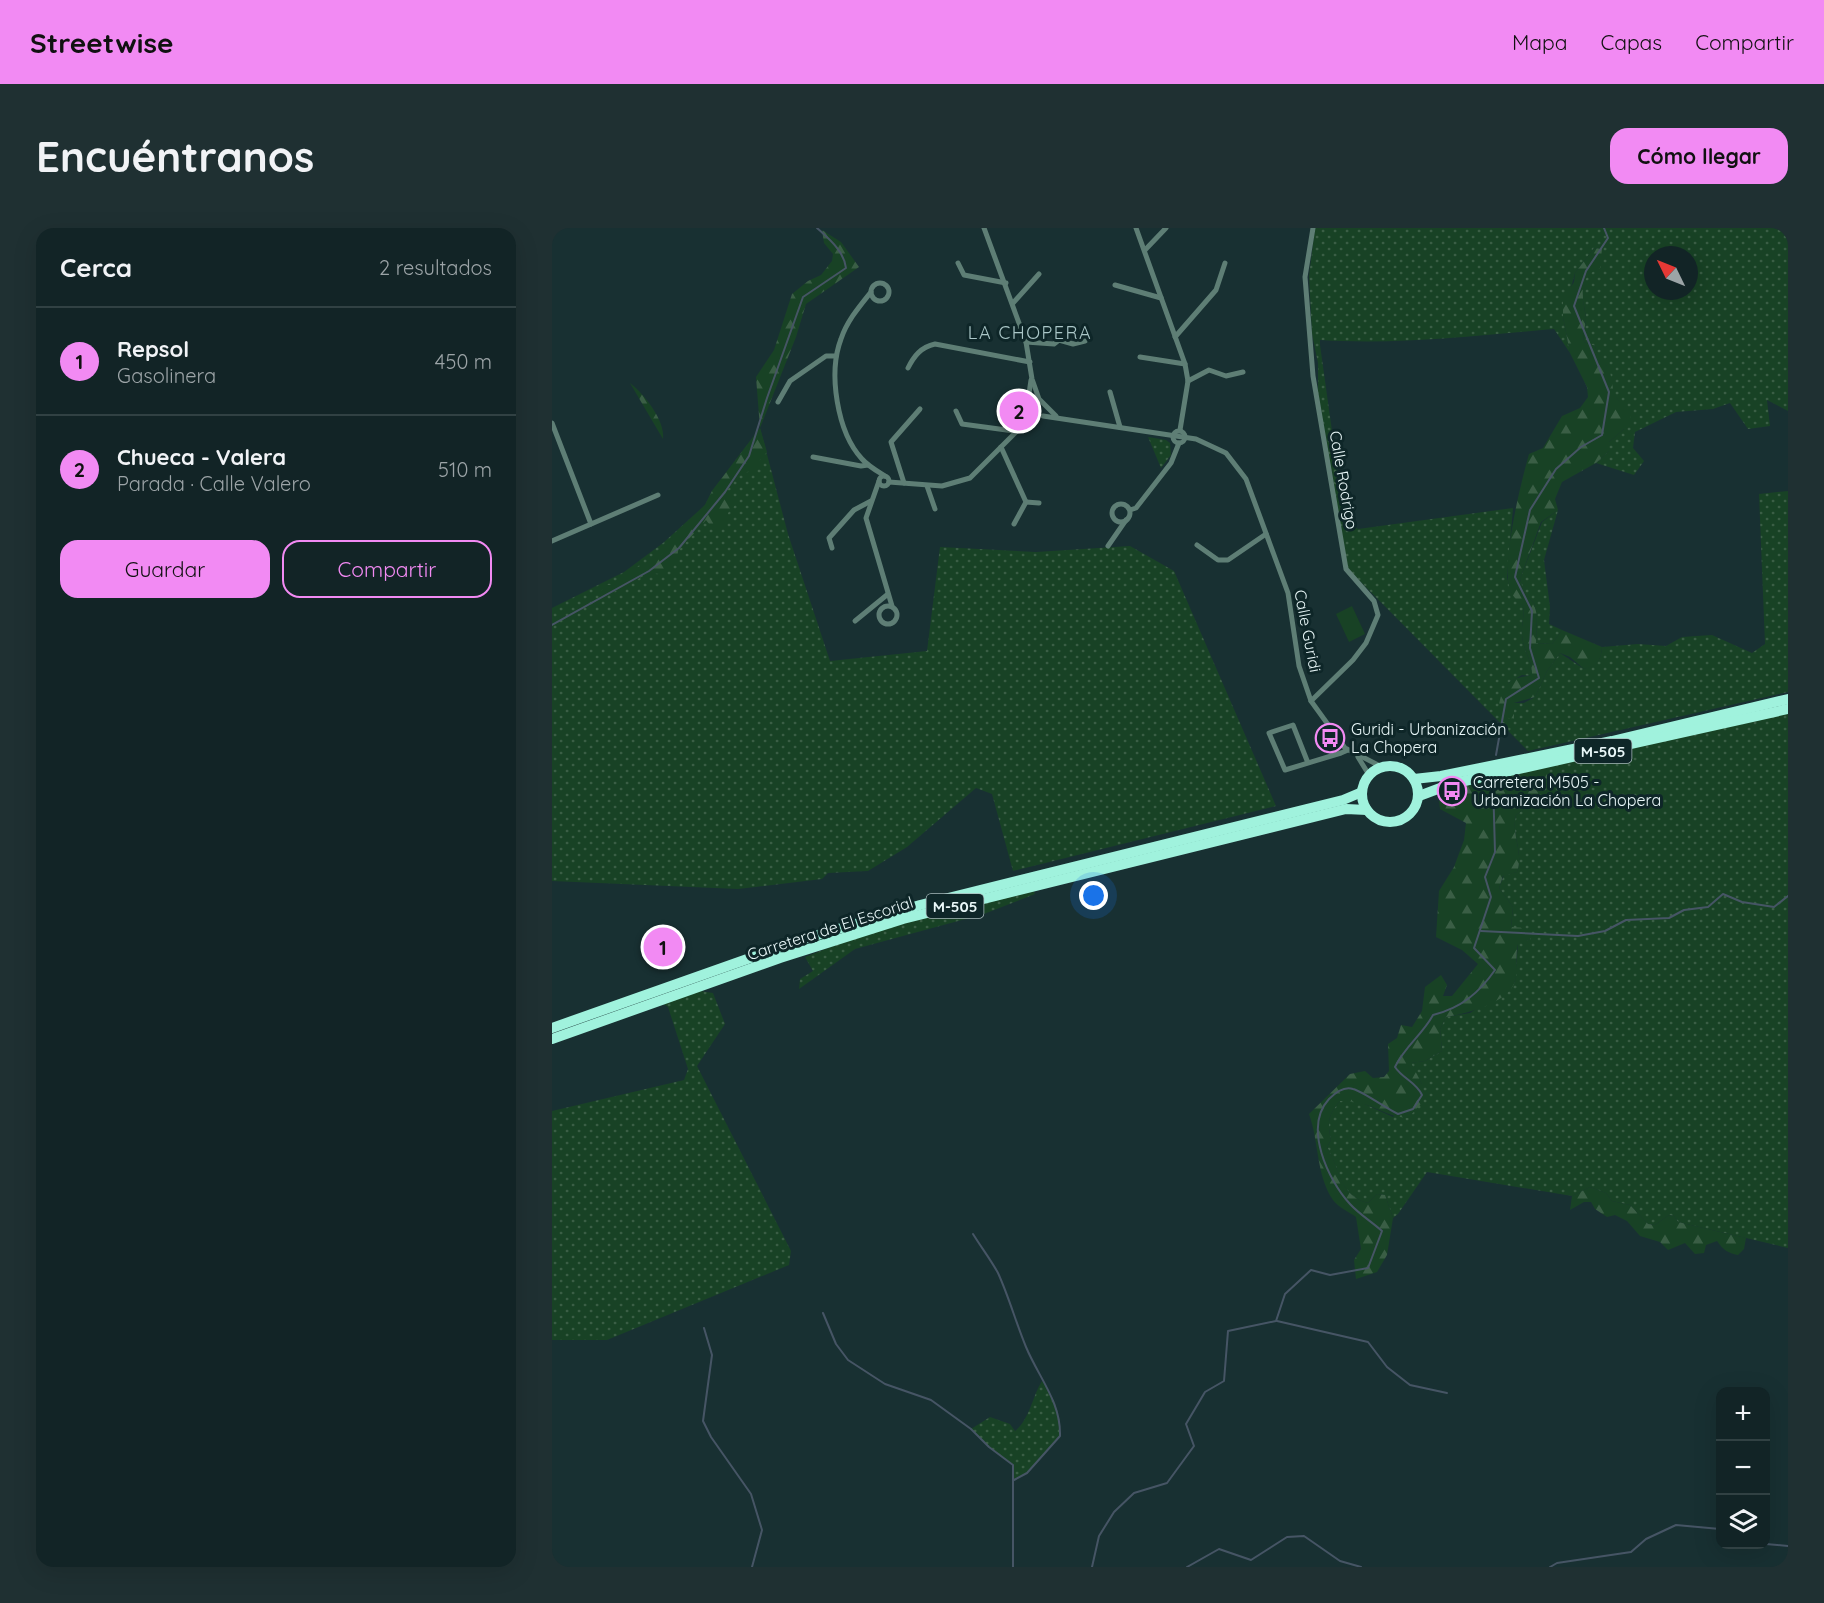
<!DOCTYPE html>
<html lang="es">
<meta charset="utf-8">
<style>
:root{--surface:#122426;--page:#1f3032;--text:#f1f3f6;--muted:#9ca4a7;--line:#314143;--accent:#f28af3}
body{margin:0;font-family:Quicksand,sans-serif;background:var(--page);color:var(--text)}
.controls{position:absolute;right:18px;bottom:18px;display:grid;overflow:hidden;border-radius:12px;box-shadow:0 6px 24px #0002}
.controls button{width:54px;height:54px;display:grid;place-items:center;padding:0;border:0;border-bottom:2px solid var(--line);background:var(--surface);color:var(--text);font:30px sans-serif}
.compass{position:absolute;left:1092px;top:18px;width:54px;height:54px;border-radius:50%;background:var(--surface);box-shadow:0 6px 24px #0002;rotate:313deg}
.you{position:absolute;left:542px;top:668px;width:21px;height:21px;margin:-15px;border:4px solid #fff;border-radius:50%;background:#1a73e8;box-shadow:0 0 0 9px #1a73e833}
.badge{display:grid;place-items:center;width:39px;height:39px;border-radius:50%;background:var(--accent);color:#111;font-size:20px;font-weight:700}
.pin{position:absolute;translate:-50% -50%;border:3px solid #fff;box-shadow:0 2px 6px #0006}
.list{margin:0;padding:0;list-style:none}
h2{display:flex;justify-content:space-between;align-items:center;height:78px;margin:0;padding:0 24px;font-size:26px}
h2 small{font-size:20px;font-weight:400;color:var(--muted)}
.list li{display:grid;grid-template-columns:39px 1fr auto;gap:18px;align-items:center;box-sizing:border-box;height:108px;padding:0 24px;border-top:2px solid var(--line)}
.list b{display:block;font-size:22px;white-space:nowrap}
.list p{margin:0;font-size:20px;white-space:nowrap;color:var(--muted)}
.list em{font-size:20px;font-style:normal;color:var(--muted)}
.actions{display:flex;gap:12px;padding:18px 24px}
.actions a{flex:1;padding:14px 0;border:2px solid var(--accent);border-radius:18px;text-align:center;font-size:21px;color:var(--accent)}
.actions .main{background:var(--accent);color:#111}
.icon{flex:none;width:33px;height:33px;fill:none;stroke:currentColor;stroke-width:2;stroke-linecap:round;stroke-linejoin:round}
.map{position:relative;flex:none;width:1236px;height:1339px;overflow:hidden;border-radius:18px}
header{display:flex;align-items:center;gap:36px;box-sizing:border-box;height:84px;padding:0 30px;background:var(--accent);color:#111}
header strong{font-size:28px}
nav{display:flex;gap:33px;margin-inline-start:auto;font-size:21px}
.intro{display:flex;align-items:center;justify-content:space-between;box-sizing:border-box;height:144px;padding:0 36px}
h1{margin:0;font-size:42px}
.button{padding:15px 27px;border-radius:18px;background:var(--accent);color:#111;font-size:21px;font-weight:700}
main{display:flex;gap:36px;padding:0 36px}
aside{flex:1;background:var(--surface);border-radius:18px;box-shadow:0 6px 24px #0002}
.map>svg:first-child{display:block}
.grass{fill:url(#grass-dots);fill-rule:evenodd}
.forest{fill:url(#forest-firs)}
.garden{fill:#184225}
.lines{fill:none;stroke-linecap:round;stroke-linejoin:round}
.stream{stroke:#465565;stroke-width:2}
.street{stroke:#5e7e75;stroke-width:5}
.highway{stroke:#a0f2dd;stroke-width:10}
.labels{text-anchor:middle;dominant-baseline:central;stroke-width:6;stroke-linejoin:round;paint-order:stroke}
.shield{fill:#0e2628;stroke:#a7b8ba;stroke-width:1.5}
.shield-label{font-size:15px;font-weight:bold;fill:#e9f7f8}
.street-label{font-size:16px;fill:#e9f7f8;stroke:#0e2628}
.poi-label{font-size:16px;fill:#e9f7f8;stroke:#0e2628;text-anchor:start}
.neighbourhood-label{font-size:18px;letter-spacing:1.5px;fill:#abc7c8;stroke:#0e2628}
</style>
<header>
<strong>Streetwise</strong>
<nav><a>Mapa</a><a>Capas</a><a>Compartir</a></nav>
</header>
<div class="intro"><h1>Encuéntranos</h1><a class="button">Cómo llegar</a></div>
<main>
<aside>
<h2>Cerca<small>2 resultados</small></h2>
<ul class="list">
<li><span class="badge">1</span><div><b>Repsol</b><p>Gasolinera</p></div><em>450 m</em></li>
<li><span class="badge">2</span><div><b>Chueca - Valera</b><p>Parada · Calle Valero</p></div><em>510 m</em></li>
</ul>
<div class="actions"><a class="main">Guardar</a><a>Compartir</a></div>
</aside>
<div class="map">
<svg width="1236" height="1339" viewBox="0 0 1236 1339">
<defs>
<pattern id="grass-dots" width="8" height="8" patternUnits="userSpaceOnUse" patternTransform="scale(1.5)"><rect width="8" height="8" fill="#184225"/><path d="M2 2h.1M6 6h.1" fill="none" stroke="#3a5e45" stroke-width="1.8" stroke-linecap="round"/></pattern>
<pattern id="forest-firs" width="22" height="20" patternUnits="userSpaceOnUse" patternTransform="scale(1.5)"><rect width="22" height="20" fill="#184225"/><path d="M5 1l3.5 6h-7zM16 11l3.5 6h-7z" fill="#3a5e45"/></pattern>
</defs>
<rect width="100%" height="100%" fill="#183032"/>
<!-- grass -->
<g class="grass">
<path d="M763,0H1236V183L1215,172L1218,198L1196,201L1178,175L1161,181L1124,184L1083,204L1081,220L1092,233L1082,247L1044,235L1057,223V214L1072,201L1069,176L1060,164L1055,138L1046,130L1043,118L1032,114C1030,105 1034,99 1034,91C1033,76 1026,64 1034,49C1041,38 1048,35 1050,21L1042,20L1023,45L1011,89L1018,125L1002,101C924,108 846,117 768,112V117L792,289L806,301L961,280L955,349L959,364L971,378C973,388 969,397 970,407C971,423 981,433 980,448L970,447L956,455L962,486V475H972L983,469L995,443L1008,425L1032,441C1045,437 1049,433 1050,419L1086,416L1114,418L1130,409L1160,407L1200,425L1213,416L1207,266L1236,263V464L976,523L796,341L766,165V135L760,106L757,48ZM1101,27H1137V63H1101Z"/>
<polygon points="208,200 236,306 278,433 375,423 388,319 484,324 578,318 622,343 724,578 461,643 440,566 424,560 355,619 316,643 276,645 270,651 186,661 0,653 0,380 72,344 111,315 153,277 160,263"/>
<polygon points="596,209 614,212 618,215 619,227 609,240"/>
<polygon points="1006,282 992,332 998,379 997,396 1010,402 1000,416 984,415 985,388 982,375 972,365 968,351 990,294"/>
<path d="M1236,481V1020L1126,994L1122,988L1117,987L1103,997L1096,996L1078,977L1060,973L1054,965L1038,959L1020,968L875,944L846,986L841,990L833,967L825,966L816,975C787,968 788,941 775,919L779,912C775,894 776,887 788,873H806L841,889L870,856L858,835L873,833L890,823L888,801L894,789L918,785L963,754L966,715L979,711L959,700L961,679L947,660L952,647L965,644C972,624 959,607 964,587L979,576L992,536Z"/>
<polygon points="480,659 483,666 432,686 303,721 247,761 248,751 261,743 253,729 351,691"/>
<polygon points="148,763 161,765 173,796 145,838 239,1023 237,1037 55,1112 0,1112 0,883 132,852 136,841 116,779 107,773"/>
<path d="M490,1153C503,1170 509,1187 508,1208L475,1245L461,1253V1237L437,1219L419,1201L438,1189L458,1196L463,1203C478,1191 480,1169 490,1153Z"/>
</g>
<!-- forest -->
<g class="forest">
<path d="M270,2L289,14L307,39L254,76L244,109L208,200L215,224L200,242L186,248L174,264L183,273V277L176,285L175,296L161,301L154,292L126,323L125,333L118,335L108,346C87,341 71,369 47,365L55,357H63L67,348L107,329L153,277L160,263L208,200L204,149L222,122L240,66L256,53L269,47L280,33L281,26L272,15Z"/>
<path d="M1042,20L1050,21L1048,40C1024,50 1031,69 1034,90C1034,98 1030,105 1032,114L1043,118C1046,129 1049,129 1055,138C1064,152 1055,169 1075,178L1079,189L1072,201L1057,214V223L1044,235L1010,254L1003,271L1006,282L989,294L968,351L972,365L982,375L985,388L984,415L1000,416L1010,402L1050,419C1049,433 1045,438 1032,441L1018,429L1008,425L995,443L983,469L962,475V491L951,489L946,484C949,460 955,448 980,448C981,433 971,423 970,407C969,397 973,388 971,378C967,374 961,369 959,364C947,341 970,251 977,226L991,220L1010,188L1028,180L1036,169L1035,159L1018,125L1011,89V72L1022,54L1023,45Z"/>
<path d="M78,155C92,166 113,192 111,211Z"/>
<path d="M992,536L997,555L979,576L964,587C959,608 972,624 965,644L951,648L947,660L961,679L959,699L974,700L979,711L966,716C963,727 966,743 963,753C957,775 913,786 894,789L888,801L890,823L873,833L859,835L870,856L871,874L856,890C828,888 820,872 788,873C776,887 775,894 779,912L775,919C788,940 787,968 816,975L825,966L833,967L841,990L835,1027L825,1044L804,1051L802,1032L809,1021L804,989C797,984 786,979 781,972C764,947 767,913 757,886L798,846L813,843L821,850L832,849L837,843L836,816L845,810L849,797L860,799L870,783L873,759L889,747L895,757L891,768H900L926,736L910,722L884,709L887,663L902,639L912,612L914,595L888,581L887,573L915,567L912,553Z"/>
<path d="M1038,959L1054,965L1060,973L1078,977L1096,996L1103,997L1117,987L1122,988L1126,994L1194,1010L1192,1021L1186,1027C1176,1025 1171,1022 1165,1013L1154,1017L1152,1025L1143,1026L1133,1015L1116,1022L1108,1014L1088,1008L1075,993L1063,987L1055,989L1043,981L1039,974H1032L1018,982L1020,968Z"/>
</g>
<!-- garden -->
<polygon class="garden" points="800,378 813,406 797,414 784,386"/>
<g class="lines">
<!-- stream -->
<g class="stream">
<path d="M0,397L97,343L127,320L173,264L197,228L215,170L251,69L294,40C292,23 277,11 265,0"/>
<polyline points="944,527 954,471 987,450 978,420 980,383 963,349 978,282 1004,241 1029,219 1050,207 1057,164 1022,78 1034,43 1056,10 1052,0"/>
<polyline points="929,703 1026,708 1053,703 1074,692 1117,690 1132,682 1156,679 1171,666 1190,674 1222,679 1236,668"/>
<path d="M421,1006C429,1019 439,1032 446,1045C457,1069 464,1095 474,1119C487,1150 509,1174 508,1208L475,1245L462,1252"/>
<polyline points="271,1085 284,1116 296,1132 333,1156 379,1172 419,1201 437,1219 461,1237 461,1339"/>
<polyline points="725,1093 816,1114 835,1139 858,1157 895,1165"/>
<polyline points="152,1100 160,1127 151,1193 159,1209 199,1266 210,1302 200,1339"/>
<polyline points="1214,1316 1236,1318"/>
<path d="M540,1339L547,1308L562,1284L582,1265L615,1255L642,1218L634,1196L653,1164L672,1153L676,1103L724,1093L733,1066L759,1042L778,1047L816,1040L830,1003C820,994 807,986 798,976C776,952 751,899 777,871C783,865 792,858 801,861C812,864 833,880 846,886L861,881L870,867C864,854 851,851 843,839C853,818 871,806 881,787C909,780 927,765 943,742L922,720L939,669L933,649L943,624L941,553"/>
<polyline points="635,1339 667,1321 699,1332 735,1309 752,1308 788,1333 809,1339"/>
<polyline points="998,1339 1005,1335 1079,1324 1094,1311 1124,1297 1168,1301"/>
</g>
<!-- street -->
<g class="street">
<polyline points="432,0 474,114 480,151 487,171 504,188"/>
<polyline points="584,0 633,136 636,153 628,202"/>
<polyline points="593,22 614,0"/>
<polyline points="406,35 412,47 454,55"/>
<circle cx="328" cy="64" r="9"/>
<polyline points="563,57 609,70"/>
<path d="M319,64C307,79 295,93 289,111C276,145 285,204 310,231C316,238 325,243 333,248"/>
<polyline points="461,75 487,46"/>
<polyline points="623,109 664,62 673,35"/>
<polyline points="474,114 502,116 507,112 521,116 533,113"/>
<polyline points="588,129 633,136"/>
<path d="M356,140C362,128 369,119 383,116L478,134"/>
<polyline points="636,153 657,142 674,148 691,144"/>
<polyline points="558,164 568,199"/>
<polyline points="226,174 238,153 274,128 284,128"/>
<polyline points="404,183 410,196 462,203"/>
<polyline points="491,188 644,211 674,225 694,251 736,365 747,438 759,473 793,520 830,539"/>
<polyline points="0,195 39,296"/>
<polyline points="463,202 476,172 479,152"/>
<circle cx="627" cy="209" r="6"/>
<polyline points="449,219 474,274 462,296"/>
<polyline points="261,229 309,238 316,237"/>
<circle cx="332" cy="253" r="5"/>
<polyline points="327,253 314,290 340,378"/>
<polyline points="337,254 390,258 418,250 477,191"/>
<polyline points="352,255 339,214 368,181"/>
<polyline points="375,258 383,281"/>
<polyline points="474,274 487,275"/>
<circle cx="569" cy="285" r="9"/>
<polyline points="578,282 584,280 619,235 627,215"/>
<polyline points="0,313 106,267"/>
<polyline points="645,317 666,332 676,332 714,306"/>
<polyline points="556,318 574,292"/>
<polyline points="280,320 277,310 302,282 319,273"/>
<circle cx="336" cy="387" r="9"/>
<polyline points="303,393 336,366"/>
<polyline points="759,473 801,432 814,415 826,387 822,373 794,341 761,148 753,49 761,0"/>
<polyline points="806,529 817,547"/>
<polyline points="756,535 741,497 717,505 733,542 789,525 796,522"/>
</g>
<!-- highway -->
<g class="highway">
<circle cx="838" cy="566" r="28"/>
<polyline points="862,551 889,548 1060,513 1236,471"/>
<polyline points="867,568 899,556 1236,481"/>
<polyline points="0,800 252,711 368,677 791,572 810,564"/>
<polyline points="0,811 228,730 351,691 794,581 815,582"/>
</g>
</g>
<!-- icons -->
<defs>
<g id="bus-ring" transform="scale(1.5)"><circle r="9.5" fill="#0e2628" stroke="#f28af3" stroke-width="1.5"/><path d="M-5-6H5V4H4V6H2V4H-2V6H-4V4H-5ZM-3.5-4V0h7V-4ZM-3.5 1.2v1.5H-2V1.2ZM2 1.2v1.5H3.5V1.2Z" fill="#f28af3"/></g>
</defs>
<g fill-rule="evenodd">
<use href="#bus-ring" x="778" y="510"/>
<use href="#bus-ring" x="900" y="563"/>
</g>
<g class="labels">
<!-- shield labels -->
<g class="shield">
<rect x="1022.5" y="511" width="57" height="24" rx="4.5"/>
<rect x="374.5" y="666" width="57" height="24" rx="4.5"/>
</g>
<g class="shield-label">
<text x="1051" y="523">M-505</text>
<text x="403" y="678">M-505</text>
</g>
<!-- street labels -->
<g class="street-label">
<text transform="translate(792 252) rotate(80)">Calle Rodrigo</text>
<text transform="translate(756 403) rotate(79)">Calle Guridi</text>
<text transform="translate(278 700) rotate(-18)">Carretera de El Escorial</text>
</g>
<!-- poi labels -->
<g class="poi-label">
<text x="799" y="501">Guridi - Urbanización<tspan x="799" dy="18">La Chopera</tspan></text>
<text x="921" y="554">Carretera M505 -<tspan x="921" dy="18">Urbanización La Chopera</tspan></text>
</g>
<!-- neighbourhood labels -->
<g class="neighbourhood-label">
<text x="478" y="104">LA CHOPERA</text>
</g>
</g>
</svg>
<div class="controls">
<button>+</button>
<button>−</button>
<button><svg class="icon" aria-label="layers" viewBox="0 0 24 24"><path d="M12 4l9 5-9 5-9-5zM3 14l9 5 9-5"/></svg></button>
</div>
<svg class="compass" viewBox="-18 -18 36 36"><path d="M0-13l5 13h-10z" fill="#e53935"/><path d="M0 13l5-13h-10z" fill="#9ca4a7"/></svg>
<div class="you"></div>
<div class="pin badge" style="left:111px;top:719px">1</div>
<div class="pin badge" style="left:467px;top:183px">2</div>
</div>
</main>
